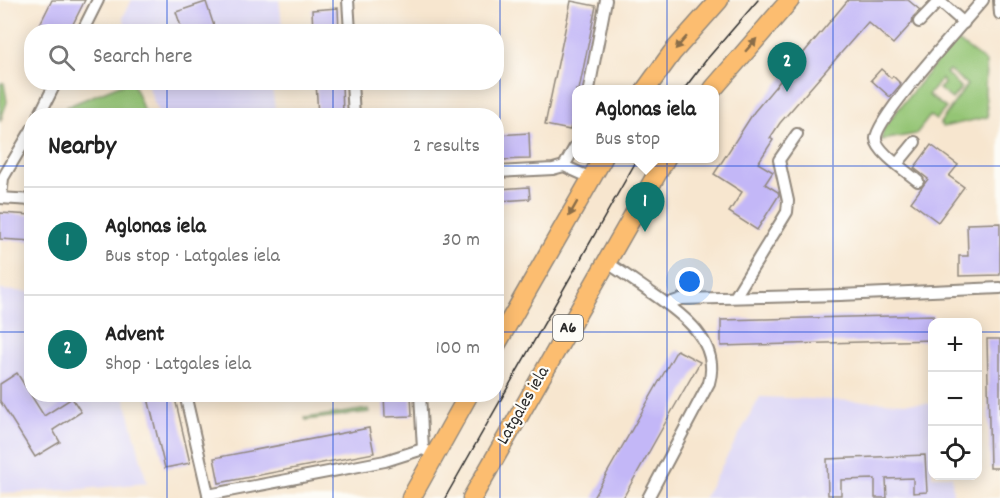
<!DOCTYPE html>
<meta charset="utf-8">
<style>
:root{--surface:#fff;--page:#f6f6f6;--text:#222;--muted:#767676;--line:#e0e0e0;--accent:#0f766e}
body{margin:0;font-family:Dekko,sans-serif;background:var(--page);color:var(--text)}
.controls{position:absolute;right:18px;bottom:18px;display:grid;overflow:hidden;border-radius:12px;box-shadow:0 3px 15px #0003}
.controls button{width:54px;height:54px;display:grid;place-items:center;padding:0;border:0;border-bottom:2px solid var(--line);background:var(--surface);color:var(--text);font:30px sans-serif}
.you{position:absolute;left:690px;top:282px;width:21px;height:21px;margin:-15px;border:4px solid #fff;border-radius:50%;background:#1a73e8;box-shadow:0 0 0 9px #1a73e833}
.badge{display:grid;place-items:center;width:39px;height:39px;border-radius:50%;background:var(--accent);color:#fff;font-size:20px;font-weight:700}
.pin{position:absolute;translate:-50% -50px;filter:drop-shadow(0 2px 3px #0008)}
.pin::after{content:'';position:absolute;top:32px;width:21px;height:18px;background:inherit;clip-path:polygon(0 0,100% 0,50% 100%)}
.popup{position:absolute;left:572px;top:85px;width:147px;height:78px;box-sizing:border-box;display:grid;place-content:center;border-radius:12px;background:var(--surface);filter:drop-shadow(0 2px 4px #0005);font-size:20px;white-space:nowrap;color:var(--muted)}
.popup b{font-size:22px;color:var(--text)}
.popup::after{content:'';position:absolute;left:50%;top:100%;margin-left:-12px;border:12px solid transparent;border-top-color:var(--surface)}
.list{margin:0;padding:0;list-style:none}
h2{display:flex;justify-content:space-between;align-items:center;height:78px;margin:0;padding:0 24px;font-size:26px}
h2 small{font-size:20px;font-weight:400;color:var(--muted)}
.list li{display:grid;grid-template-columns:39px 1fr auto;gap:18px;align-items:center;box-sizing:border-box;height:108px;padding:0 24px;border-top:2px solid var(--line)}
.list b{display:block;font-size:22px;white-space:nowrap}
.list p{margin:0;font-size:20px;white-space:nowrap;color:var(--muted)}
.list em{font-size:20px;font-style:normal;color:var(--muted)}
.icon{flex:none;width:33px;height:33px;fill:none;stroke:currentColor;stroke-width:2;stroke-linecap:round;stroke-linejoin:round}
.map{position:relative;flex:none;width:1000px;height:498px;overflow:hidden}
.search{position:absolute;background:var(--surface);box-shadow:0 3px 15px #0003;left:24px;top:24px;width:480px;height:66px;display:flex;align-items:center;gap:15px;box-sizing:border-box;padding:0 21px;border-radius:24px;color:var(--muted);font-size:22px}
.panel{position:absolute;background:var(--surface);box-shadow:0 3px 15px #0003;left:24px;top:108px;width:480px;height:294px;border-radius:24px}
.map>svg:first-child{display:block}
.built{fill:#dcd6f6}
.green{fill:#94c575;stroke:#607850;stroke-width:1.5}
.building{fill:#c3b7f7}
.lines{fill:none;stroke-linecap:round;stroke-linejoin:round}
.minor-casing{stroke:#91887d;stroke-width:14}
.trunk-casing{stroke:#91887d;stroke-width:21}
.minor{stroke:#fff;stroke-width:10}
.trunk{stroke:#fcbd6f;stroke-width:18}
.tram{stroke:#2b2b2b;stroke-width:1.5}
.oneway{fill:#896d4a}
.grid{fill:none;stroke:#1d4ed8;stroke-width:1.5;stroke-opacity:0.55}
.labels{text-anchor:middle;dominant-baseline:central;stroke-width:4.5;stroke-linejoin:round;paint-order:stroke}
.shield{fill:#fdfcf7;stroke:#6a6a68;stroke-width:1.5}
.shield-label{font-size:16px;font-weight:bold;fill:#2b2b2b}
.street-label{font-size:18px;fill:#2b2b2b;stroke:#fdfcf7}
</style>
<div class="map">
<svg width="1000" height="498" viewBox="0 0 1000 498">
<rect width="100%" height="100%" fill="#fdfcf7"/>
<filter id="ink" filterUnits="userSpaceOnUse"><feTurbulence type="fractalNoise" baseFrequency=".0167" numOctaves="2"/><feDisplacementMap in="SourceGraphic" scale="12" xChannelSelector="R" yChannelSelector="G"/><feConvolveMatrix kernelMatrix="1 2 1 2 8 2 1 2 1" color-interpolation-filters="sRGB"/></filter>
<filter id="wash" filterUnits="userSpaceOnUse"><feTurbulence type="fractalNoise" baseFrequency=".008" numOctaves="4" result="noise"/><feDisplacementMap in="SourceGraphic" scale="24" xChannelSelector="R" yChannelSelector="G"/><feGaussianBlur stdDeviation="1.35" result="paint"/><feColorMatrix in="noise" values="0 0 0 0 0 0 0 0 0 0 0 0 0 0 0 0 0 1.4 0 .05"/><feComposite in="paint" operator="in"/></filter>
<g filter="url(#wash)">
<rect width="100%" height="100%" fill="#f7e6cf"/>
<!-- built -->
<g class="built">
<polygon points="132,0 279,0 283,31 128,31 123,17"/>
<polygon points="147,83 271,83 276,114 159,115"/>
<polygon points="0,290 31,292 32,394 124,395 147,483 83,489 0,493"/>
<polygon points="760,397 932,404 932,476 952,476 953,498 704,498"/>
</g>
<!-- green -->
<g class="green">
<polygon points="955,39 986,62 985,93 988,117 943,127 940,123 967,85 949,70 946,73 961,88 952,99 939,89 944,84 942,79 928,95 946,108 936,120 930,116 916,134 881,140 884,127"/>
<polygon points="127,82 133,83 145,114 69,115 66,107"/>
<polygon points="1,83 4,83 7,102 0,122"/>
<polygon points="368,409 369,412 306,420 305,418"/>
</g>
<g id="blocks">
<!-- building -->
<g class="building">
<polygon points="52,0 85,0 69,32 36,32"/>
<polygon points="848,0 908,0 920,10 913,17 912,23 893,44 868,22 780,123 770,138 773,140 758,163 773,172 765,184 778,192 779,195 757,230 729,212 742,192 714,174 754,112"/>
<polygon points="571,1 596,6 579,90 576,90 576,102 570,130 545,125"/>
<polygon points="206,2 216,32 183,32 176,12"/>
<polygon points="338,8 339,32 313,32 312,10"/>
<polygon points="881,69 891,78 893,76 901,84 890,97 871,80"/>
<polygon points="316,82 342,82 343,116 318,116"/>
<polygon points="529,133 530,159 496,160 496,135"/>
<polygon points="931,145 958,165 949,176 964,187 938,222 911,202 928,179 914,168"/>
<polygon points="529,187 530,199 500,201 499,189"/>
<polygon points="0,213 32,215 32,241 0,239"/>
<polygon points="1000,223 1000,275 959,276 959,256 968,256 967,224"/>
<polygon points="933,315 933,340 721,346 721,320"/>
<polygon points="987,339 1000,339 1000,468 990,468"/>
<polygon points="677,350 700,362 672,411 623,498 593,498"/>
<polygon points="17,373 44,416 72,398 81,412 53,430 60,442 35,457 0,401 0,384"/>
<polygon points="147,394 174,394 190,463 165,468"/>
<polygon points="384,394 411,394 412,416 385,417"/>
<polygon points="369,428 374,453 219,483 214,458"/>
<polygon points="925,455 927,492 913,493 913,478 886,479 887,498 875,498 875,479 841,480 841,495 828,495 827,459"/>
</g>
</g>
</g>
<g filter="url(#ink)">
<use href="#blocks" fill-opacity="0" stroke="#91887d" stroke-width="1.5"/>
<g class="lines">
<!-- minor casing -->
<g class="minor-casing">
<g id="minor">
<polyline points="348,0 350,32"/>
<polyline points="938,0 964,23"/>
<polyline points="999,0 1000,14"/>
<polyline points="919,22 939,1"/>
<polyline points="82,32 98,0"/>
<polyline points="352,82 354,116"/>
<polyline points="589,89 606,0"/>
<polyline points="39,116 56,82"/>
<polyline points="897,164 915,142"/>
<polyline points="564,166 576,145"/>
<polyline points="496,172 553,169 564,166 591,178"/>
<path d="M918,181C907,172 877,152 876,139C874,120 966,20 983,0"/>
<polyline points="0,198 32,200"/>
<polyline points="1,198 3,178 32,129"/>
<path d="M606,262C622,272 637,283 653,294C682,314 721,342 709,383L648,498"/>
<polyline points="735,297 787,212 788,201 779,160 797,134"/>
<polyline points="667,304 681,299 840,295 1000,288"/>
<polyline points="185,394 209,498"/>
<polyline points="420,394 423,449"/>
<polyline points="208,495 385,461 423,449 435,455"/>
</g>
</g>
<!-- trunk casing -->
<g class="trunk-casing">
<g id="trunk">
<polyline points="646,89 672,53 719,0"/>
<polyline points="713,89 790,0"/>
<polyline points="496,345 603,158"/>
<polyline points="411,498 469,394"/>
<polyline points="472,498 666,158"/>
</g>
</g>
<!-- minor -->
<use href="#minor" class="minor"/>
<!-- trunk -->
<use href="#trunk" class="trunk"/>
<!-- tram -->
<g class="tram">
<polyline points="684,89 707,59 758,0"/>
<polyline points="445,498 638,158"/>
</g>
</g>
<!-- one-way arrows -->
<defs><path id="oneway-solid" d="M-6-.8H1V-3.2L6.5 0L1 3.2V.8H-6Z" transform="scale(1.5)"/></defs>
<g class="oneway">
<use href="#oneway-solid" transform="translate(681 43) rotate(131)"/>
<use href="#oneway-solid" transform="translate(751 45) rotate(-49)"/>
<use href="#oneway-solid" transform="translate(573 209) rotate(120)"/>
</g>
</g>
<!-- grid -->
<path class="grid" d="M167,0V32M333,0V32M500,0V498M667,0V498M833,0V498M167,82V116M333,82V116M0,166H32M496,166H1000M0,332H32M496,332H932M978,332H1000M167,394V498M333,394V498"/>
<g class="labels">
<!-- shield labels -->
<rect class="shield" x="553" y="315" width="30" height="26" rx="4.5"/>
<g class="shield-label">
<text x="568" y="328">A6</text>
</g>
<!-- street labels -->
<g class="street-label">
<text transform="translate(524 406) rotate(-60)">Latgales iela</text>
</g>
</g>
</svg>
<div class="controls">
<button>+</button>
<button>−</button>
<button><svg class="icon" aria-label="locate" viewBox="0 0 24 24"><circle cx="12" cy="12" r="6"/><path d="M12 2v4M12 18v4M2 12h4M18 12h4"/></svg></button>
</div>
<div class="you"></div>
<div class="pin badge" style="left:645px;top:232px">1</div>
<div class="popup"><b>Aglonas iela</b>Bus stop</div>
<div class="pin badge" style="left:787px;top:92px">2</div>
<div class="search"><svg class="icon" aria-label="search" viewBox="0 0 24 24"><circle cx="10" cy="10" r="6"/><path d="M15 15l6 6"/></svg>Search here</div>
<section class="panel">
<h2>Nearby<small>2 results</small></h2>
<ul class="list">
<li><span class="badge">1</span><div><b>Aglonas iela</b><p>Bus stop · Latgales iela</p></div><em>30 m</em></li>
<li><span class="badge">2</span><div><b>Advent</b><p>Shop · Latgales iela</p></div><em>100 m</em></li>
</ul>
</section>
</div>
